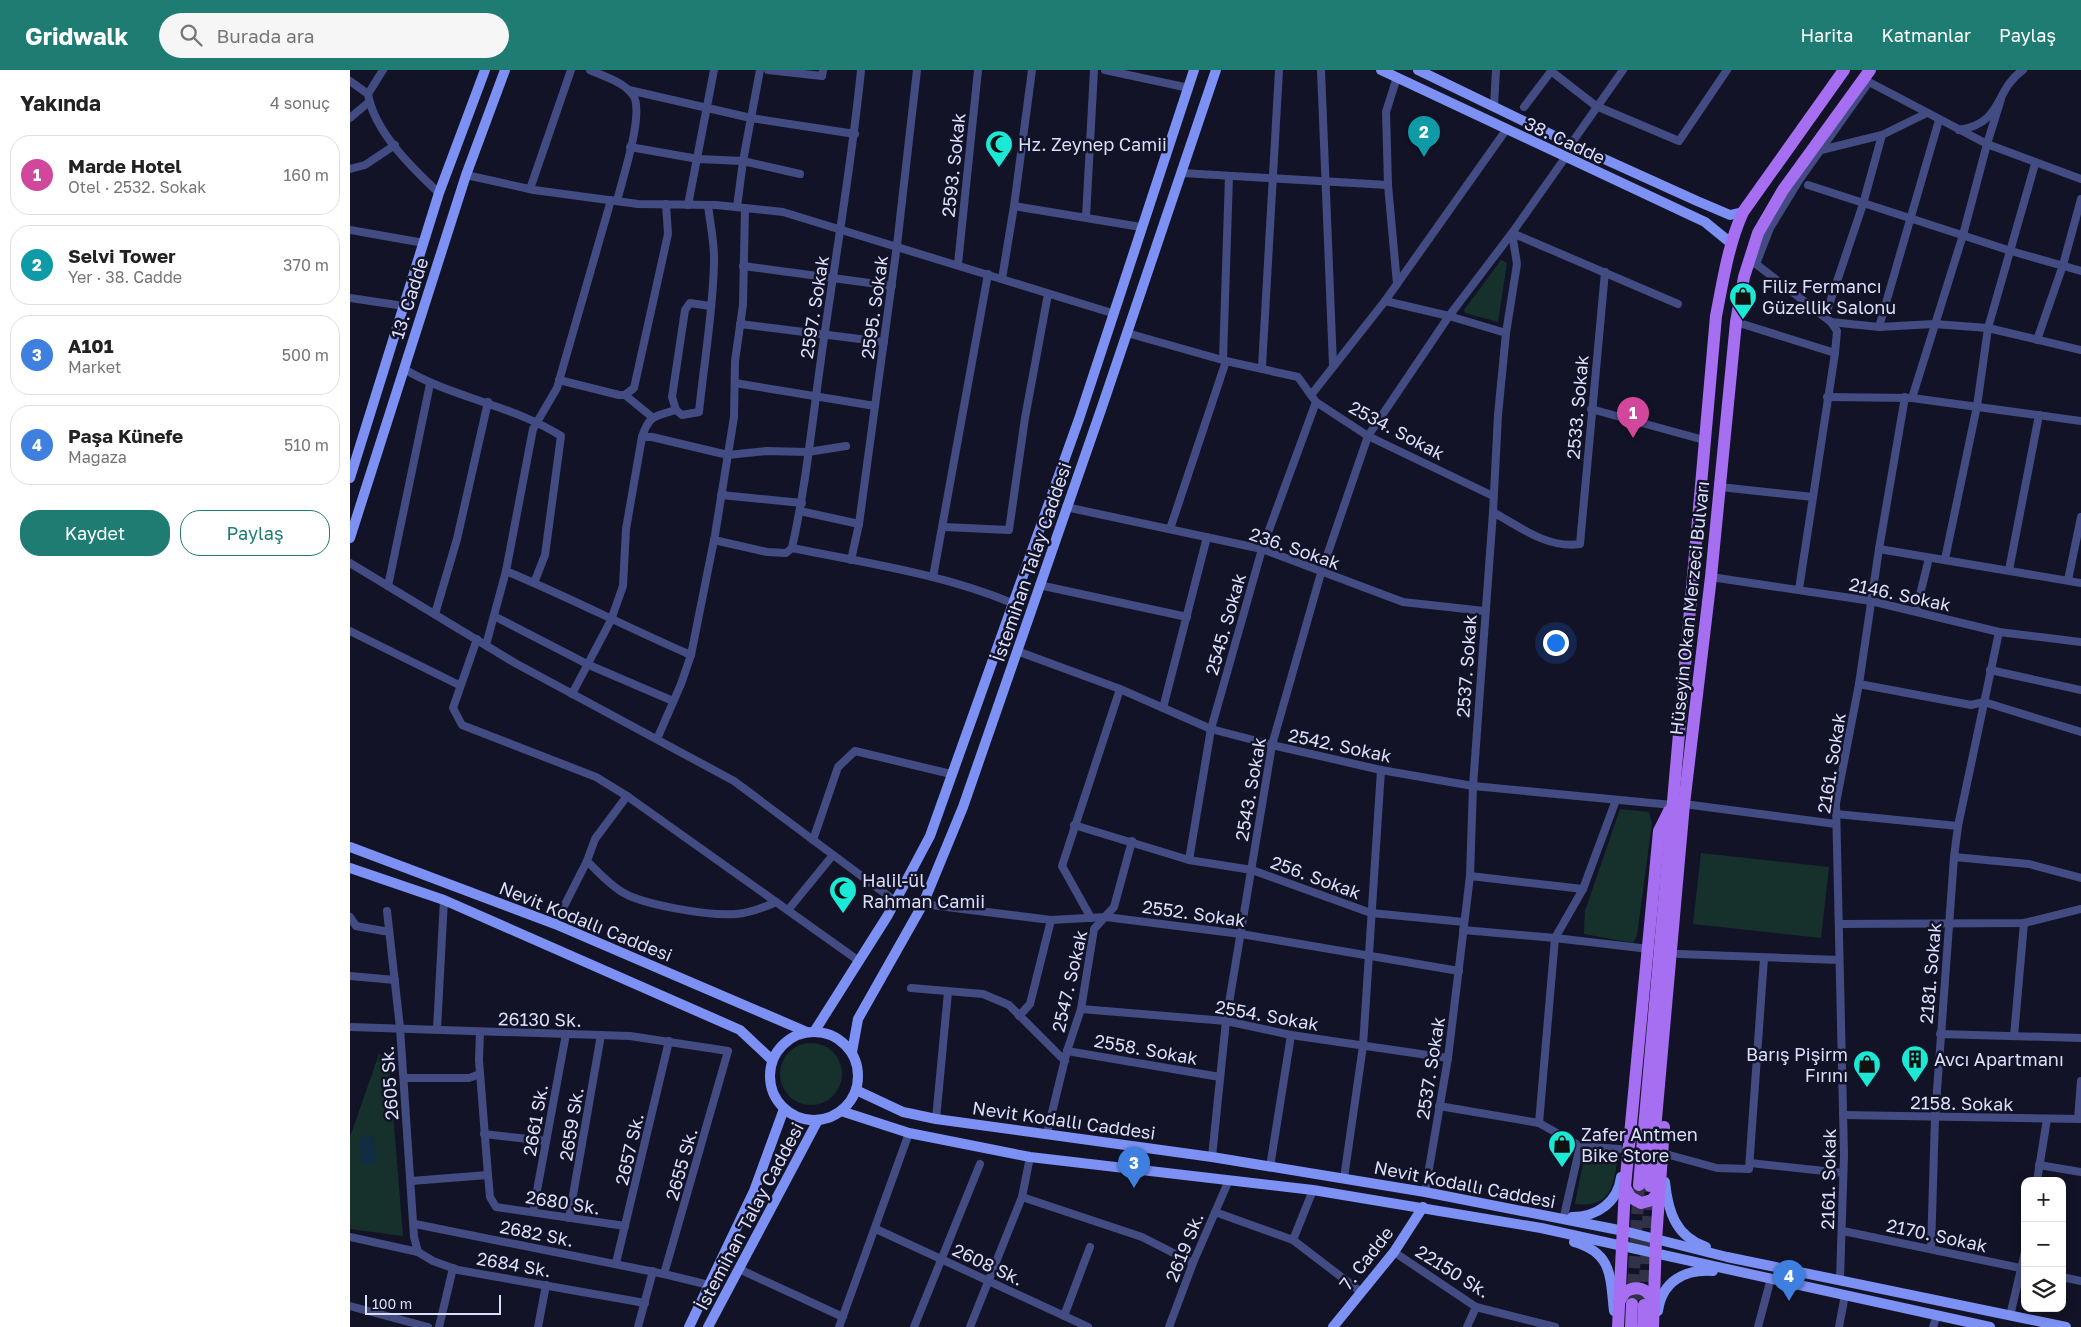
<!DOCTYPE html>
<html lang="tr">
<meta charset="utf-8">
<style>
:root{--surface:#fff;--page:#f6f6f6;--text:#222;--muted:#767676;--line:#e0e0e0;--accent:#1f7c73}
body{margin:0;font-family:"Golos Text",sans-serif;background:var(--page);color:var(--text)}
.controls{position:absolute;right:15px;bottom:15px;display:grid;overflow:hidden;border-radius:10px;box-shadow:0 2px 12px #0003}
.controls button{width:45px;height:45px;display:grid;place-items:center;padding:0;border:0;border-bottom:1px solid var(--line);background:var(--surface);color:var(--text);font:25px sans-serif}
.scale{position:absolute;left:15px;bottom:12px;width:136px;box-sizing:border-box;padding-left:5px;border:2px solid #dcdffc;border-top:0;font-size:14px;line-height:18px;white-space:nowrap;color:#dcdffc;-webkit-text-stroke:4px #131327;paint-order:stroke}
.you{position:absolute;left:1205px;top:572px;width:18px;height:18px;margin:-12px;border:4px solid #fff;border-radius:50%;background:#1a73e8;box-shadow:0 0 0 8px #1a73e833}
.badge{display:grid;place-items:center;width:32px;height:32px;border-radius:50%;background:var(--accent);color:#fff;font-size:16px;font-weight:700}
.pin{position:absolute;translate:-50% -41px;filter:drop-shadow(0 1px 2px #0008)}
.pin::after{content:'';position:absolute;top:26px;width:18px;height:15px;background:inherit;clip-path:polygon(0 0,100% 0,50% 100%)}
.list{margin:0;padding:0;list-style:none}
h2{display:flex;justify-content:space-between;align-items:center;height:65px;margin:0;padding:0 20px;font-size:21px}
h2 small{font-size:16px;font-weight:400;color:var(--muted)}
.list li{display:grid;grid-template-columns:32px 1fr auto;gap:15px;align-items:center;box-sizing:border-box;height:80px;margin:0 10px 10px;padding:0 10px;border:1px solid var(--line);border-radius:20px}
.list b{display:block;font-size:19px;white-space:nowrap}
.list p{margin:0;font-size:16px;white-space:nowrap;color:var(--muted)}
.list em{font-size:16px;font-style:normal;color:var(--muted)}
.actions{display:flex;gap:10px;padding:15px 20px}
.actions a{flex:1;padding:11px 0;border:1px solid var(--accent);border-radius:20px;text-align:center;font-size:18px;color:var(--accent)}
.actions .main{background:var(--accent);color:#fff}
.icon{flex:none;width:28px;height:28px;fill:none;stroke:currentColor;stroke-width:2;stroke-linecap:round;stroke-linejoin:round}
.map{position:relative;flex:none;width:1731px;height:1257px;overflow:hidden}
header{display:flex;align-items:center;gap:30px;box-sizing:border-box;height:70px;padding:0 25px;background:var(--accent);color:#fff}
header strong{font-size:24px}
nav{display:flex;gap:28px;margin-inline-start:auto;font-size:18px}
.search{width:350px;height:45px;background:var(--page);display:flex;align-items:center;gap:12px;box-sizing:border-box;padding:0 18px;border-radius:28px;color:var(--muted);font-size:19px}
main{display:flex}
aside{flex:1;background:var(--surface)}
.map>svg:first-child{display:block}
.green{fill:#16312b}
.water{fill:#102d43}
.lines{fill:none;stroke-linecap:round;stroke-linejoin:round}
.primary-tunnel{stroke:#313247;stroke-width:12;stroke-dasharray:12 6;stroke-linecap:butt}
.street{stroke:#424c82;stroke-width:8}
.secondary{stroke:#7c91f3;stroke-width:10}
.primary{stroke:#a66ef1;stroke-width:12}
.labels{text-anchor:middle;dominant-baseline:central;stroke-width:5;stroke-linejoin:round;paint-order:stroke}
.street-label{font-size:18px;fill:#dcdffc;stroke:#131327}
.poi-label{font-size:18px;fill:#dcdffc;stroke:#131327;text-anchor:start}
</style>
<header>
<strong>Gridwalk</strong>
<div class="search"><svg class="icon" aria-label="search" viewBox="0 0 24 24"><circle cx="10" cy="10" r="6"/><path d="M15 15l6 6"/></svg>Burada ara</div>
<nav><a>Harita</a><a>Katmanlar</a><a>Paylaş</a></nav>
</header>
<main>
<aside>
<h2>Yakında<small>4 sonuç</small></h2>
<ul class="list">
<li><span class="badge" style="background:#d1479c">1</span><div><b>Marde Hotel</b><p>Otel · 2532. Sokak</p></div><em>160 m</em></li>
<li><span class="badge" style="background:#0f9aa8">2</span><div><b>Selvi Tower</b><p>Yer · 38. Cadde</p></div><em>370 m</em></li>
<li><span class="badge" style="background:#3f7fe0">3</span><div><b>A101</b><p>Market</p></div><em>500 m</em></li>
<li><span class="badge" style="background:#3f7fe0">4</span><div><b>Paşa Künefe</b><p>Mağaza</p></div><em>510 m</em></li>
</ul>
<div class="actions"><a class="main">Kaydet</a><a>Paylaş</a></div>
</aside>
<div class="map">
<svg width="1731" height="1257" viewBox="0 0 1731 1257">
<rect width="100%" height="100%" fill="#131327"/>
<!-- green -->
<g class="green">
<polygon points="1151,190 1157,193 1148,252 1115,243 1114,240"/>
<polygon points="1270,739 1299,742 1302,753 1287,865 1283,873 1234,864 1235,841"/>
<polygon points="1351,783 1479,797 1471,868 1343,854"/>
<circle cx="461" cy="1004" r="31"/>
<polygon points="29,984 39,994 53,1166 0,1159 0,1067"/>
<path d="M1235,1083L1268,1086C1263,1116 1262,1138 1225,1134Z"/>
</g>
<!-- water -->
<polygon class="water" points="23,1066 27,1093 12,1095 9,1068"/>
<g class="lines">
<!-- primary-tunnel -->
<g class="primary-tunnel">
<polyline points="1294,1230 1300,1116"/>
<polyline points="1282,1234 1289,1115"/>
</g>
<!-- street -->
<g class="street">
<path d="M240,0C253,6 274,12 283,25C295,42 272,110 267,131"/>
<polyline points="418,0 472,6 473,0"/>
<polyline points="755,0 839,18"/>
<polyline points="971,0 983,295"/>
<polyline points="1201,1 1246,36 1329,71 1377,0"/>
<polyline points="1047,7 1036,42 1038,115 1047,214"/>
<path d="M0,11L18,24C24,61 62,98 89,123"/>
<polyline points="279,20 401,48 505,64"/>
<polyline points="18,24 33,0"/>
<polyline points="1144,36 1146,0"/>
<polyline points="1174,37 1202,0"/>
<polyline points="0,48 19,32"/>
<path d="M1609,60C1655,52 1643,21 1673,0"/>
<polyline points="1221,74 1273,0"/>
<polyline points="280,77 348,89 393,91 450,104"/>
<polyline points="1471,80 1532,65 1577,43"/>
<polyline points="0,99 15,95 45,75"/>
<polyline points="832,103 1038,115"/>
<polyline points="116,105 184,120 288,134 366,135 433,142 762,243"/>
<polyline points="1458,115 1661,181 1731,201"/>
<polyline points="180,119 221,0"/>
<polyline points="338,135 364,0"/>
<path d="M358,135C360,154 365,174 364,193C363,242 354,293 349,342L332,345L326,340L322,327L335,240L340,233L360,236"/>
<polyline points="664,136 791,157"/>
<polyline points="387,137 393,91 410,0"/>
<polyline points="736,147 744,0"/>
<polyline points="0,160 74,173"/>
<polyline points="608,194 628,0"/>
<polyline points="1402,194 1406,194 1481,252 1487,261 1485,283 1449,519"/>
<polyline points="1406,194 1420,158 1450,109 1519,12 1637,74 1731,109"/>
<polyline points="393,196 542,216"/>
<polyline points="652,209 664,136 682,0"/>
<polyline points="0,228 54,236"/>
<polyline points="1035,231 1099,246 1156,263"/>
<polyline points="1475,247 1513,134 1532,65"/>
<polyline points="1386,252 1485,283"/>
<polyline points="1481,252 1529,257 1584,254 1638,258 1731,280"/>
<polyline points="390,254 534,272"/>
<polyline points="1529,257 1589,50"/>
<polyline points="777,263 876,291 948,307 966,332 1018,366 1143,426"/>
<polyline points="1687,270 1713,195 1731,129"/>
<polyline points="873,290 879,106"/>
<polyline points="912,297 929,0"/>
<path d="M54,299C103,328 162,335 211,366L195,485L184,513"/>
<polyline points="209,310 269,325 275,325 284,318 318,164 316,134"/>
<polyline points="385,313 525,336 547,175 567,0"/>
<polyline points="275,325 302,347"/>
<polyline points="961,325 1035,231 1156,60"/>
<polyline points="1477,327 1562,328 1731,351"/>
<polyline points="1562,328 1613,165 1637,74 1651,29"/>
<polyline points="1241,339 1354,370"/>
<path d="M292,367C299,345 305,346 326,340"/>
<polyline points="1370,417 1463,427"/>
<polyline points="371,425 452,433"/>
<polyline points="716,437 912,479 1053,532 1134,541"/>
<polyline points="450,441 509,454"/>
<path d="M1143,442C1170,457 1198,479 1230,474L1255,202"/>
<polyline points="594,457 659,460 675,348 698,224"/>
<polyline points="820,459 876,291"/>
<polyline points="364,470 417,482 436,483 442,478"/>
<path d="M442,478C457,411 463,343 473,275C486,183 502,92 511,0"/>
<path d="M442,478C516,493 593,504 662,533"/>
<polyline points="1529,479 1731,513"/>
<polyline points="1595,489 1627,336 1638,258 1685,94"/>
<polyline points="501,490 509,454 525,336"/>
<polyline points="0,493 165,593 384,711 545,831"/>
<polyline points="1659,500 1689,345"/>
<path d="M156,501C219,527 278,558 341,585"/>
<polyline points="583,507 638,204"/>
<polyline points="1361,507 1521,531 1649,562 1731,572"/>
<polyline points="1718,510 1731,447"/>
<polyline points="689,515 837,547"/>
<polyline points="38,516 80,314"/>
<polyline points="1566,541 1579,488"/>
<polyline points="85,544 107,469 138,332"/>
<polyline points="144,546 239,595 323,631"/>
<polyline points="0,561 109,615"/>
<polyline points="127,569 103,638 112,655 246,707 277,726 509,891"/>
<polyline points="136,575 156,501 183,359 207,318 261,130"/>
<polyline points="667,581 770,619 861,659 922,675 1031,700 1123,716 1322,735"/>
<polyline points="1640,600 1731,620"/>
<polyline points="1509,614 1621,635 1634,632 1731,662"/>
<polyline points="222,624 261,550 273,516 276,459 292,367 302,367 378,385 416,381 458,382 496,376"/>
<polyline points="813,638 857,467"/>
<polyline points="307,669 331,614 341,585 365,465 384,347 385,291 393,235 395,138"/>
<polyline points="1334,734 1486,754"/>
<polyline points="1486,744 1608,756"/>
<polyline points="724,755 839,790 902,800 1021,843 1114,852"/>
<polyline points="463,770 488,697 505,681 601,704"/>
<polyline points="1604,787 1679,794 1731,808"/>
<polyline points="839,790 861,659 912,479 966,332"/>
<path d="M237,791C247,801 257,812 269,820C289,835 360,846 386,844C400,843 413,838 426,832"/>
<polyline points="1120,806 1233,819"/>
<polyline points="573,834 701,850 756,847 891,864 1109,901"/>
<polyline points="438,840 483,785"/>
<polyline points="37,841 50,958 64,1167 68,1182"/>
<polyline points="0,847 6,856 39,862"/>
<polyline points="741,848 712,796 770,619"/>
<polyline points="205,854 237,791 245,769 277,726"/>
<polyline points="1489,854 1674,853 1731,839"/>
<polyline points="1113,860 1205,868 1299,879"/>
<polyline points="1329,884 1489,890"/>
<polyline points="0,906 45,910"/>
<polyline points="561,918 633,924 659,935 715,991"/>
<polyline points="731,939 876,951 941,965 1098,988"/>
<polyline points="669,946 680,934 701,850"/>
<polyline points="0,957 280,966 378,981 314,1204 65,1154"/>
<polyline points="87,959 94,830"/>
<polyline points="130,962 129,990 138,1105 140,1127 146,1137 275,1156"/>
<polyline points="1590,964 1731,968"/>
<polyline points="1664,966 1674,853"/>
<polyline points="717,981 870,1007"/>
<polyline points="54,1008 119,1008 130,1004"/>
<polyline points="1089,1036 1189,1053 1230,1076 1269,1079"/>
<polyline points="1493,1045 1731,1049"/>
<polyline points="586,1049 598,922"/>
<polyline points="1728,1049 1731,1011"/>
<polyline points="1189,1053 1205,868 1233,819 1266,730"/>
<polyline points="697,1063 717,981 731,939 744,859 764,837 782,771"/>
<polyline points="134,1064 196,1071"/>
<polyline points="1312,1083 1367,1098 1399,1099 1414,888"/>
<polyline points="862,1087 876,951 922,675 971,503 1018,366 1099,246 1162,163 1328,234"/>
<polyline points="1400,1093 1493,1103"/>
<polyline points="1689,1095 1731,1102"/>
<polyline points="920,1097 941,965"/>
<polyline points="994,1108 1013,976 1031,700"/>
<polyline points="61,1111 138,1105"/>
<polyline points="1687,1111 1697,1049"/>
<polyline points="1075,1122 1098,988 1120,806 1123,716 1143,442 1148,345 1156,263 1167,194 1162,163 1215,88"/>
<polyline points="672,1127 792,1167 843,1193"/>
<polyline points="183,1142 216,964"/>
<polyline points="865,1142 943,1170 1011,1222"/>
<polyline points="1214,1146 1230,1076"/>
<polyline points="219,1148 251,965"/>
<polyline points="526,1159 738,1257"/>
<polyline points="1493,1161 1675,1199"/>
<polyline points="0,1167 68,1182 83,1191 108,1200 295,1233"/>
<polyline points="943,1170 963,1120"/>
<polyline points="1581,1179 1585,1048 1604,787 1608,756 1649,562"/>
<polyline points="1044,1182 1126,1237 1205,1257"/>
<polyline points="266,1193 319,971"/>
<polyline points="389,1199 493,1247"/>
<polyline points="314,1204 359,1215"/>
<polyline points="1712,1207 1731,1211"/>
<polyline points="1490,1209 1494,1085 1486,733 1509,614 1529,479 1555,327"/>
<polyline points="0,1236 78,1257"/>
<polyline points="714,1246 740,1177"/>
<polyline points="1660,1246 1675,1182"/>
<polyline points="89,1257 103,1198"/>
<polyline points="188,1257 196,1215"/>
<polyline points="288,1257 303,1201"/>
<polyline points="489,1257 559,1063"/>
<polyline points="564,1257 630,1094"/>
<polyline points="620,1257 672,1127 680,1087"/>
<polyline points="819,1257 843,1193 879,1110"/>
<polyline points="1117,1257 1126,1237"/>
<polyline points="1408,1257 1421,1208"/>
<polyline points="1489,1257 1495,1225"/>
<polyline points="1583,1257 1587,1245"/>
</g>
<!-- secondary -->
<g class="secondary">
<polyline points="1031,0 1355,152 1382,174"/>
<polyline points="1068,0 1221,74 1347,131 1380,145 1393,142"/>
<polyline points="0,408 89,123 135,0"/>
<polyline points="0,468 116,105 155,0"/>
<polyline points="0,777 205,854 457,962"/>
<polyline points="0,798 94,830 390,960 422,990"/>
<circle cx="464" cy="1006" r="44"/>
<polyline points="464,962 538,845 580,766 729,349 844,0"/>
<polyline points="502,982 508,949 573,834 613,737 753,334 866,0"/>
<polyline points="506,1020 553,1042 586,1049 862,1087 1075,1122 1274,1161 1377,1187 1716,1257"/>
<polyline points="491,1041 559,1063 680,1087 963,1120 1191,1158 1640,1257"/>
<path d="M1315,1112C1318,1141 1325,1166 1356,1177"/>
<path d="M1222,1147C1247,1147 1268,1132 1271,1107"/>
<path d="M1224,1172C1263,1183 1260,1207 1264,1241"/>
<path d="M1308,1241C1312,1211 1335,1199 1363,1201"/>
<polyline points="339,1257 404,1121 434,1039"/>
<polyline points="358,1257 468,1050"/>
<polyline points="983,1257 1044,1182 1073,1137"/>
</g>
<!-- primary -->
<g class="primary">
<path d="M1289,1115L1366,246C1373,211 1378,175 1393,142L1494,0"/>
<polyline points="1300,1116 1334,734 1361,507 1386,252 1394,207 1408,163 1433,120 1520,0"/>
<polyline points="1275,1117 1280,1127 1291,1133 1302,1130 1309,1121"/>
<path d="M1269,1232L1275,1222C1286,1215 1298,1218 1303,1231"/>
<polyline points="1268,1257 1275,1117 1309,761 1319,741"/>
<polyline points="1281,1257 1282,1234"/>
<polyline points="1293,1257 1294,1235"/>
<polyline points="1303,1257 1306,1170 1314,1057"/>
</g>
</g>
<!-- icons -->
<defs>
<g id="mosque-pin" transform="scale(1.4375)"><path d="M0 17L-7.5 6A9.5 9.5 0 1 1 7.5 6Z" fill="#1be9d5" stroke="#131327"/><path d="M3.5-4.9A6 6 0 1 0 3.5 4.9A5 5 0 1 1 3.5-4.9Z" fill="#111"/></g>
<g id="shop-pin" transform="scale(1.4375)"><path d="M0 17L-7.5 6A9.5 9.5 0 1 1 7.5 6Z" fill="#1be9d5" stroke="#131327"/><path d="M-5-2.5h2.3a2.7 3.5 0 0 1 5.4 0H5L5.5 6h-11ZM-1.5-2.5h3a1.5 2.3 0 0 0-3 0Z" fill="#111"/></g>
<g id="building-pin" transform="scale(1.4375)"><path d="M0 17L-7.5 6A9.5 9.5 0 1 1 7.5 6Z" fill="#1be9d5" stroke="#131327"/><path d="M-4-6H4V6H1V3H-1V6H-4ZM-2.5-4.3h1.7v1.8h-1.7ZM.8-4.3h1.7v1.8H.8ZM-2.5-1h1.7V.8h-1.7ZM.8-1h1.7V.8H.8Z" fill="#111"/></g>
</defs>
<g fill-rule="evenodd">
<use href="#mosque-pin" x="649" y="74"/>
<use href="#shop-pin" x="1393" y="226"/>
<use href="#mosque-pin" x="493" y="820"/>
<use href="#building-pin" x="1565" y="989"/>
<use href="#shop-pin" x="1517" y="994"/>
<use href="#shop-pin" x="1212" y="1074"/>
</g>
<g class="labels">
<!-- street labels -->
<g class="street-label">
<text transform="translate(1215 70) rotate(25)">38. Cadde</text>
<text transform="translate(603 95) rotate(-84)">2593. Sokak</text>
<text transform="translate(59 228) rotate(-72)">13. Cadde</text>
<text transform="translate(464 237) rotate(-81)">2597. Sokak</text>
<text transform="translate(524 237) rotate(-82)">2595. Sokak</text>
<text transform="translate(1227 337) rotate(-85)">2533. Sokak</text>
<text transform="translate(1047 360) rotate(28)">2534. Sokak</text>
<text transform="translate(945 478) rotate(19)">236. Sokak</text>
<text transform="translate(681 492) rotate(-71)">İstemihan Talay Caddesi</text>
<text transform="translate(1550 524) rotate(12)">2146. Sokak</text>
<text transform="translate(1339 538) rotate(-84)">Hüseyin Okan Merzeci Bulvarı</text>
<text transform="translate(875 554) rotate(-74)">2545. Sokak</text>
<text transform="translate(1116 596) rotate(-86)">2537. Sokak</text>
<text transform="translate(990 675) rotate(12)">2542. Sokak</text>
<text transform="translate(1481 693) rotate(-81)">2161. Sokak</text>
<text transform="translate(900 719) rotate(-80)">2543. Sokak</text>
<text transform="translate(966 807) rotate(20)">256. Sokak</text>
<text transform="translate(844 843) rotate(8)">2552. Sokak</text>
<text transform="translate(236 851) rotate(22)">Nevit Kodallı Caddesi</text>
<text transform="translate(1580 903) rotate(-85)">2181. Sokak</text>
<text transform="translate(719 911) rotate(-77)">2547. Sokak</text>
<text transform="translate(917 945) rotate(10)">2554. Sokak</text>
<text transform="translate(190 949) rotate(1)">26130 Sk.</text>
<text transform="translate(796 979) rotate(10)">2558. Sokak</text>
<text transform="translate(1080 998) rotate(-81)">2537. Sokak</text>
<text transform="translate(39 1013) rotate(-94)">2605 Sk.</text>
<text transform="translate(1612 1033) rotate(1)">2158. Sokak</text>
<text transform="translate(185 1050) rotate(-80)">2661 Sk.</text>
<text transform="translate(714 1050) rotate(8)">Nevit Kodallı Caddesi</text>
<text transform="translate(221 1054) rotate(-81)">2659 Sk.</text>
<text transform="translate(279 1079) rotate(-77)">2657 Sk.</text>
<text transform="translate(331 1094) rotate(-74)">2655 Sk.</text>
<text transform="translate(1478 1109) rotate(-89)">2161. Sokak</text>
<text transform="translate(1115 1114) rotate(11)">Nevit Kodallı Caddesi</text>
<text transform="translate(213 1132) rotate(9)">2680 Sk.</text>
<text transform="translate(399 1146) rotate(-62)">İstemihan Talay Caddesi</text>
<text transform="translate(187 1163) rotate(11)">2682 Sk.</text>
<text transform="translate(1587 1165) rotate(12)">2170. Sokak</text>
<text transform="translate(834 1177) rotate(-68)">2619 Sk.</text>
<text transform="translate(1016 1188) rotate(-52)">7. Cadde</text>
<text transform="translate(164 1194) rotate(10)">2684 Sk.</text>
<text transform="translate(638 1194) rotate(25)">2608 Sk.</text>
<text transform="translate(1103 1201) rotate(32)">22150 Sk.</text>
</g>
<!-- poi labels -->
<g class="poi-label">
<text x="668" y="74">Hz. Zeynep Camii</text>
<text x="1412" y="216">Filiz Fermancı<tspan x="1412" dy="21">Güzellik Salonu</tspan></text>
<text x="512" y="810">Halil-ül<tspan x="512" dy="21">Rahman Camii</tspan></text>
<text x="1498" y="984" text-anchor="end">Barış Pişirm<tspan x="1498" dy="21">Fırını</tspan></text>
<text x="1584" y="989">Avcı Apartmanı</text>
<text x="1231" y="1064">Zafer Antmen<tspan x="1231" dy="21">Bike Store</tspan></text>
</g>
</g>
</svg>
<div class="controls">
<button>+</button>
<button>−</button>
<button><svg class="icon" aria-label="layers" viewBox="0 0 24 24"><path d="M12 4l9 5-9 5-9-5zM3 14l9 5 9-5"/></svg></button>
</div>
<div class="scale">100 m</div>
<div class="you"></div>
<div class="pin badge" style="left:1283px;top:368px;background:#d1479c">1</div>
<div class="pin badge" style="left:1074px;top:87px;background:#0f9aa8">2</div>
<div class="pin badge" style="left:784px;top:1118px;background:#3f7fe0">3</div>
<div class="pin badge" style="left:1439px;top:1231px;background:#3f7fe0">4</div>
</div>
</main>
